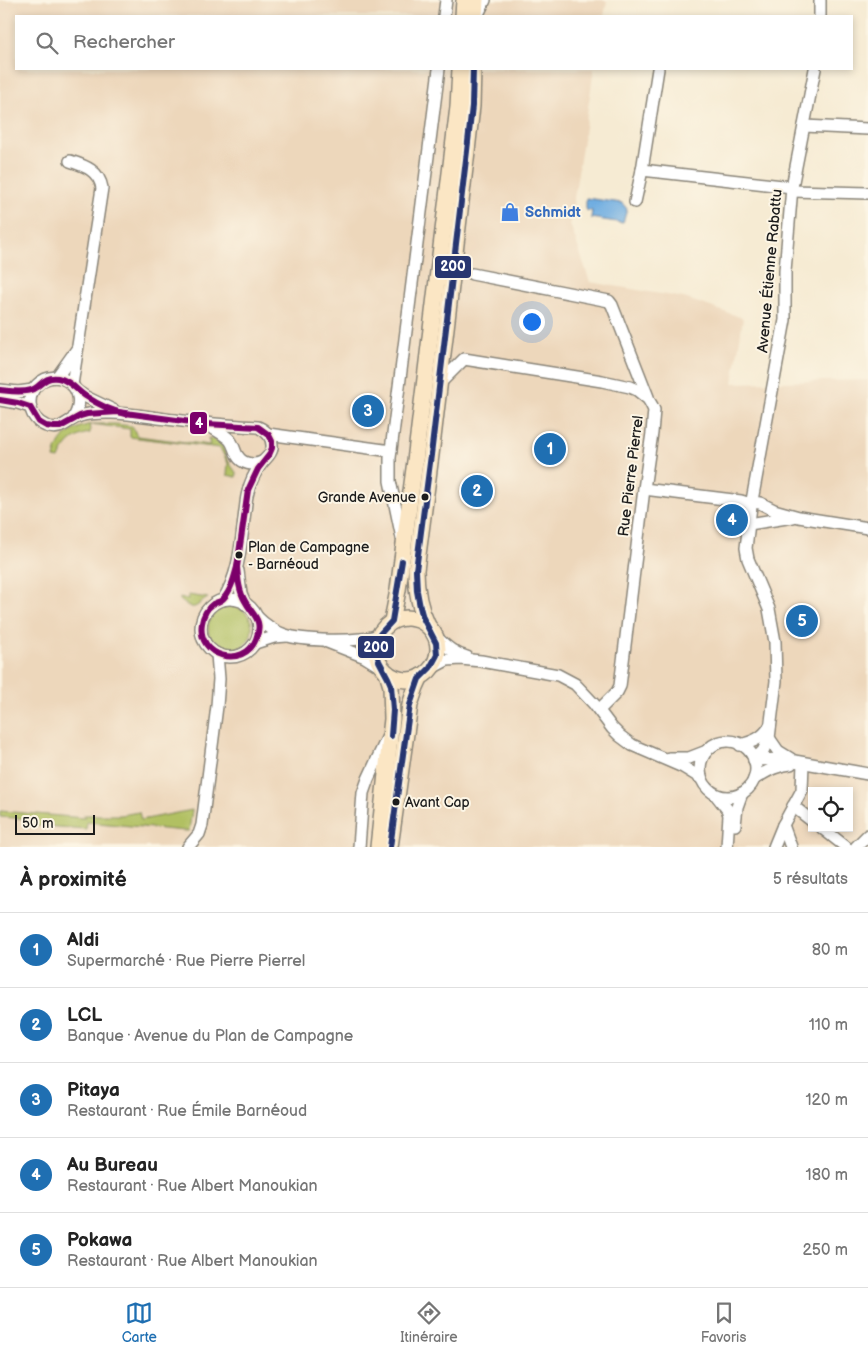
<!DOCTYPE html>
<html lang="fr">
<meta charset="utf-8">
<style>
:root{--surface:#fff;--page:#f6f6f6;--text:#222;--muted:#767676;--line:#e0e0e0;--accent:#1f6fb2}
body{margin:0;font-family:"Balsamiq Sans",sans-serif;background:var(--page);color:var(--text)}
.controls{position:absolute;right:15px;bottom:15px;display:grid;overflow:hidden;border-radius:0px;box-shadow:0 2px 8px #0003}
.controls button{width:45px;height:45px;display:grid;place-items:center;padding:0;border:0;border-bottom:1px solid var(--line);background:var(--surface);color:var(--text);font:25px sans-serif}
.scale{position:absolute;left:15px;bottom:12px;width:80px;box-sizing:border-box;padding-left:5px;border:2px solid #1c1c1c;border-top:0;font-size:14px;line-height:18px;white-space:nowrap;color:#1c1c1c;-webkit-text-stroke:4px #fcf5e5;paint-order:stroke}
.you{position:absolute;left:531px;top:321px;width:18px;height:18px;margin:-12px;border:4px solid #fff;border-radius:50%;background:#1a73e8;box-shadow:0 0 0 8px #1a73e833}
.badge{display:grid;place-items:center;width:32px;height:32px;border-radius:50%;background:var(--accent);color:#fff;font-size:16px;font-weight:700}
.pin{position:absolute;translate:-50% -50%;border:2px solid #fff;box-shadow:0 1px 5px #0006}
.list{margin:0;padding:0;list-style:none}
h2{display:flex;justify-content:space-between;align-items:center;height:65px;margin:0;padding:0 20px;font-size:21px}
h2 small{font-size:16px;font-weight:400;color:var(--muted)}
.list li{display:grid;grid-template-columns:32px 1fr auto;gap:15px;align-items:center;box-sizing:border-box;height:75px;padding:0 20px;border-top:1px solid var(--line)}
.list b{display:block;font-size:19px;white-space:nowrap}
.list p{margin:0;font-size:16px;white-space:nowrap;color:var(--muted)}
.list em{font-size:16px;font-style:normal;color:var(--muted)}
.icon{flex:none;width:28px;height:28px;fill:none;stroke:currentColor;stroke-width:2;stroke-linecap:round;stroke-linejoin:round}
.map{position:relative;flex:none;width:868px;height:847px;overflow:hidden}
.search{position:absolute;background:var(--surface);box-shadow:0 2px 8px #0003;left:15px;right:15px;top:15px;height:55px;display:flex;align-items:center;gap:12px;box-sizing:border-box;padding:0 18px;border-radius:0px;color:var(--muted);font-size:19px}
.sheet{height:440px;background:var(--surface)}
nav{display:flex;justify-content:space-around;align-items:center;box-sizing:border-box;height:70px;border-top:1px solid var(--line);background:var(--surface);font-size:14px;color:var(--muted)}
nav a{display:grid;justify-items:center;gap:2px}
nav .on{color:var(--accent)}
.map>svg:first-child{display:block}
.built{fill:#edd7bb;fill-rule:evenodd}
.green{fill:#b1c062;stroke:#666e3f}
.water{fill:#6fade1;stroke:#46647e}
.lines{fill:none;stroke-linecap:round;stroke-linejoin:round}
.street-casing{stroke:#898478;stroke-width:14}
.secondary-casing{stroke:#898478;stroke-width:18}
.street{stroke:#fff;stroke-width:11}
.secondary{stroke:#fbe6c4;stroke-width:15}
.bus-1-casing{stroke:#fcf5e5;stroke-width:10}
.bus-2-casing{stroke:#fcf5e5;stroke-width:10}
.bus-1{stroke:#283670;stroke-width:6}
.bus-2{stroke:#7b006b;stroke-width:6}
.bus-dot{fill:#1c1c1c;stroke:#fcf5e5;stroke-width:2}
.labels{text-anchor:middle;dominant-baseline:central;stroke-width:4;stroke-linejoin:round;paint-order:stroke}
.bus-label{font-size:14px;fill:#1c1c1c;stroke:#fcf5e5;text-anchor:start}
.shop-label{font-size:15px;font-weight:bold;fill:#366cbe;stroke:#fcf5e5;text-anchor:start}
.street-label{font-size:15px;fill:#1c1c1c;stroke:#fcf5e5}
.line-badge{stroke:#fcf5e5;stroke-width:2}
.badge-label{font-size:14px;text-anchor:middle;font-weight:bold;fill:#fff}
</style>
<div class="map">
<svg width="868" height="847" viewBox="0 0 868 847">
<rect width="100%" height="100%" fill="#fcf5e5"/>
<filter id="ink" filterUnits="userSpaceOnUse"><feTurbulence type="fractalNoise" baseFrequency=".02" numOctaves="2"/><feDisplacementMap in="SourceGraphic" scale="10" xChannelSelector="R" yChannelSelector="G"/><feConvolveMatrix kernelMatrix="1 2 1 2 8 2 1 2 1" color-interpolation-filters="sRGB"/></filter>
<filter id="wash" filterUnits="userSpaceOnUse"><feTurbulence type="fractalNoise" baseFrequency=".0096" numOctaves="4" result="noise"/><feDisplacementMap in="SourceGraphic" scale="20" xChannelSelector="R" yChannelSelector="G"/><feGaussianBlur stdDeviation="1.12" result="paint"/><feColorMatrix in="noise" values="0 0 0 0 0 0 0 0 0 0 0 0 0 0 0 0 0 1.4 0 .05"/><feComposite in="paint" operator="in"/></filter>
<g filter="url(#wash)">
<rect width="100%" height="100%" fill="#f6ebd3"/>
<!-- built -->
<path class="built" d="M0,0H607L604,16H16V69H594L570,224L590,282L684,298L743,318L733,383L868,380V847H0ZM812,791H849V828H812Z"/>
<!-- green -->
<g class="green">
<path d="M91,424H116L132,426L137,436L210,445L208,438C224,440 222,447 228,460C230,465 234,469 237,474L236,477L227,475L228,463L220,448L130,437V429L91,424L90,433C75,435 64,445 59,459L54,458C58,437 70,429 91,424Z"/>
<path d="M188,595L208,598C194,606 196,613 180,600V598L188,599Z"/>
<circle cx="230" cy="628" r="22"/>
<polygon points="192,810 189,831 185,831 87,822 86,829 30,825 30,819 0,817 0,811 84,818 84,815 121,815 139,812 141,820"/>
</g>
<!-- water -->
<polygon class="water" points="586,198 622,203 627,209 623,223 591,218 592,211 586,210"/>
</g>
<g filter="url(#ink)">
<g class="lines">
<!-- street casing -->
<g class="street-casing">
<g id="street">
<polyline points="444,16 446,0"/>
<polyline points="477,16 485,0"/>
<polyline points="820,16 820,0"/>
<polyline points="804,126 868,129"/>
<path d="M70,161C86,166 99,171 102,188L72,385"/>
<polyline points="642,170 792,187"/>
<polyline points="792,191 868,193"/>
<polyline points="635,202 642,170 658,69"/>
<polyline points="472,274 609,301 612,305 648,397"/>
<polyline points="57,377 77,349"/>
<polyline points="439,384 464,359 602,381 630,387 637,390 648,399 651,404 654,410 652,433 644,489 620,686 617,692 599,710"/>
<polyline points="0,390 18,392 33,390"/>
<polyline points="77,391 86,397 115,411"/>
<polyline points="0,400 18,403 30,407"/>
<path d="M73,419C92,389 58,364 37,385C25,397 29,419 46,426C62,432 67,420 80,416C88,413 98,413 107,413C129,412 153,418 175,420C202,424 230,425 258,427C267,431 273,438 272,448C271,456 265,458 261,464C256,471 250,483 248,492C246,498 246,505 245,511C241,542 240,573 223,600"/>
<path d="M209,426C216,430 224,434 230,440C234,445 234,450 237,455C242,464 253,466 262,462"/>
<polyline points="268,434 391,451"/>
<polyline points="644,489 741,501 751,504"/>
<polyline points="751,502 760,503 774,510 799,517 868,528"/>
<polyline points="749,524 793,517"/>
<polyline points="402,538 390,481 390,458 439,69"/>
<polyline points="238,571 241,594 245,604"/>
<circle cx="230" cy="628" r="29"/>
<path d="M256,616C265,625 273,631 285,635C303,641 341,641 360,639C366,639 373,637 379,635"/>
<path d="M435,636C445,645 454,654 467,657"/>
<polyline points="327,642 365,657 381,667"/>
<polyline points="255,643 274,637 287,636"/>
<polyline points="430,669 447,660 461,659 481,661 558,675 575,684 594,704 612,728 620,736 632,745 683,767 701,778"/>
<polyline points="769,738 778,751 791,759"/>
<circle cx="728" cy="769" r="28"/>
<path d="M740,745C753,742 763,738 770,726"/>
<polyline points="669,758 689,758 707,751"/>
<polyline points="754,760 763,751 769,738 776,681 775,642 769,609 748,559 746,548 751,506 785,320 785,271 792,187 815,69"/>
<polyline points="754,760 783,759 868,774"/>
<path d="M754,779C766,772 776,765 791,764"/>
<polyline points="716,795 727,809 729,815 727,847"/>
<polyline points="793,806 812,821"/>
<polyline points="735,825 737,807 742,793"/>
<polyline points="783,825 791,847"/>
<polyline points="822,828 846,847"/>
<polyline points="188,847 199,834 202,825 217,706 219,679 217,654"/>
<polyline points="359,847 363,793 368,779 388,736"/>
<polyline points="774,847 783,825 802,790 803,763"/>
<polyline points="856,847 868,835"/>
</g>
</g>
<!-- secondary casing -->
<g class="secondary-casing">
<g id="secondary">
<polyline points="463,16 464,0"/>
<polyline points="475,16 476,0"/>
<circle cx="407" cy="649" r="31"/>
<polyline points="392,621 398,590 415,461 458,107 460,69"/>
<path d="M428,626C419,608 416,590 416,570L431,455L467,151L472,106L473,69"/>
<polyline points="378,847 392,719 391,686 387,673"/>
<polyline points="390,847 410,705 416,687 421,676"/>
</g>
</g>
<!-- street -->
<use href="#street" class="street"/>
<!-- secondary -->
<use href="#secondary" class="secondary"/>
<!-- bus-1 casing -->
<g class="bus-1-casing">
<g id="bus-1">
<polyline points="391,736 393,710 391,685 388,678 379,661 376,650 377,644 380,634 392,621 402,561"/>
<polyline points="390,847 410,705 419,679 430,668 437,655 436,643 423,618 420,607 417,591 416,570 431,455 467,151 472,106 473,69"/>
</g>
</g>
<!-- bus-2 casing -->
<g class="bus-2-casing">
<g id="bus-2">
<path d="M0,390C10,391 21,393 31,390C41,387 43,376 58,378C70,380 77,391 87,397C99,405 112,411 126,414"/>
<polyline points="0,400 18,403 30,407 39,422 46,426 53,427 60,427 80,416 87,414 118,412 206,424 258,427 269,435 272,441 272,448 269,455 258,469 248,490 237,567"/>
<path d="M237,567C238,579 239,591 245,601C252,615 264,619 256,639C244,670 196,657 202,623C203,616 207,608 213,604C217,602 220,602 223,599C231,591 234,578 237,567Z"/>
</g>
</g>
<!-- bus-1 -->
<use href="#bus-1" class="bus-1"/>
<!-- bus-2 -->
<use href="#bus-2" class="bus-2"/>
</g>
</g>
<!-- icons -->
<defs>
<g id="shop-bare" transform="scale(1.5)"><path d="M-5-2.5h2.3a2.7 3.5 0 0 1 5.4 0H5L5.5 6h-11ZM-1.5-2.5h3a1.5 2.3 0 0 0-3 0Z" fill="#3f7fe0" stroke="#fcf5e5" stroke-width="2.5" paint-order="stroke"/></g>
</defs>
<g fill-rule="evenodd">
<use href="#shop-bare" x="510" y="212"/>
</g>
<!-- markers -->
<g class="bus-dot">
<circle cx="425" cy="497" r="4.5"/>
<circle cx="239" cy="555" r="4.5"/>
<circle cx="396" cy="802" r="4.5"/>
</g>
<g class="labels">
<!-- bus labels -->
<g class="bus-label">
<text x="416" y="497" text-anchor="end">Grande Avenue</text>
<text x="248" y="547">Plan de Campagne<tspan x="248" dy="17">- Barnéoud</tspan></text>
<text x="405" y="802">Avant Cap</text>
</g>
<!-- shop labels -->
<g class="shop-label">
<text x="525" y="212">Schmidt</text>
</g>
<!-- street labels -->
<g class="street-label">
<text transform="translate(770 271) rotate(-85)">Avenue Étienne Rabattu</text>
<text transform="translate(631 476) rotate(-83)">Rue Pierre Pierrel</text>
</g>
</g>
<g class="line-badge">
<rect x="434" y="255" width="38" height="24" rx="5" fill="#283670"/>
<rect x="189" y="411" width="19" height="24" rx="5" fill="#7b006b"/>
<rect x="357" y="635" width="38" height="24" rx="5" fill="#283670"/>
</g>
<g class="badge-label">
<text x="453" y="271">200</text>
<text x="199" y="428">4</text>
<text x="376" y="652">200</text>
</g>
</svg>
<div class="controls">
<button><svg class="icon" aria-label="locate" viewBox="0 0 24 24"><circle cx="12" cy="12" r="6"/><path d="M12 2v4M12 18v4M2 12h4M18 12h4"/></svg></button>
</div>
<div class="scale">50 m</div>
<div class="you"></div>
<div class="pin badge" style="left:550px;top:449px">1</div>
<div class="pin badge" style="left:477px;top:491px">2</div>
<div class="pin badge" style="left:368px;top:411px">3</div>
<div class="pin badge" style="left:732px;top:520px">4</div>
<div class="pin badge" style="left:802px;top:621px">5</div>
<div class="search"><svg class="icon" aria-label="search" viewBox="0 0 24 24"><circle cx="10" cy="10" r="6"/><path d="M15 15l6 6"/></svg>Rechercher</div>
</div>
<section class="sheet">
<h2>À proximité<small>5 résultats</small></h2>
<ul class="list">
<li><span class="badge">1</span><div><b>Aldi</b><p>Supermarché · Rue Pierre Pierrel</p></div><em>80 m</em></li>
<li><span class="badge">2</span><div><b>LCL</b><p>Banque · Avenue du Plan de Campagne</p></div><em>110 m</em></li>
<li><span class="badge">3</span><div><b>Pitaya</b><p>Restaurant · Rue Émile Barnéoud</p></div><em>120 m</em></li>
<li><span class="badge">4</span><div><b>Au Bureau</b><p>Restaurant · Rue Albert Manoukian</p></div><em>180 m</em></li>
<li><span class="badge">5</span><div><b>Pokawa</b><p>Restaurant · Rue Albert Manoukian</p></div><em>250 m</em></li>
</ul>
</section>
<nav>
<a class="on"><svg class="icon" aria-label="map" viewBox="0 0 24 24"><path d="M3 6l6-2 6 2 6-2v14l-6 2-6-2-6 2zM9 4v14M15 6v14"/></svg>Carte</a>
<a><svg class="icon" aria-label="directions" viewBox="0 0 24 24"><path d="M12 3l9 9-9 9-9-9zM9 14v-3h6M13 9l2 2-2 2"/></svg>Itinéraire</a>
<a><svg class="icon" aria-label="saved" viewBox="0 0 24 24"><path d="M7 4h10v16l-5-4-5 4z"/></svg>Favoris</a>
</nav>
